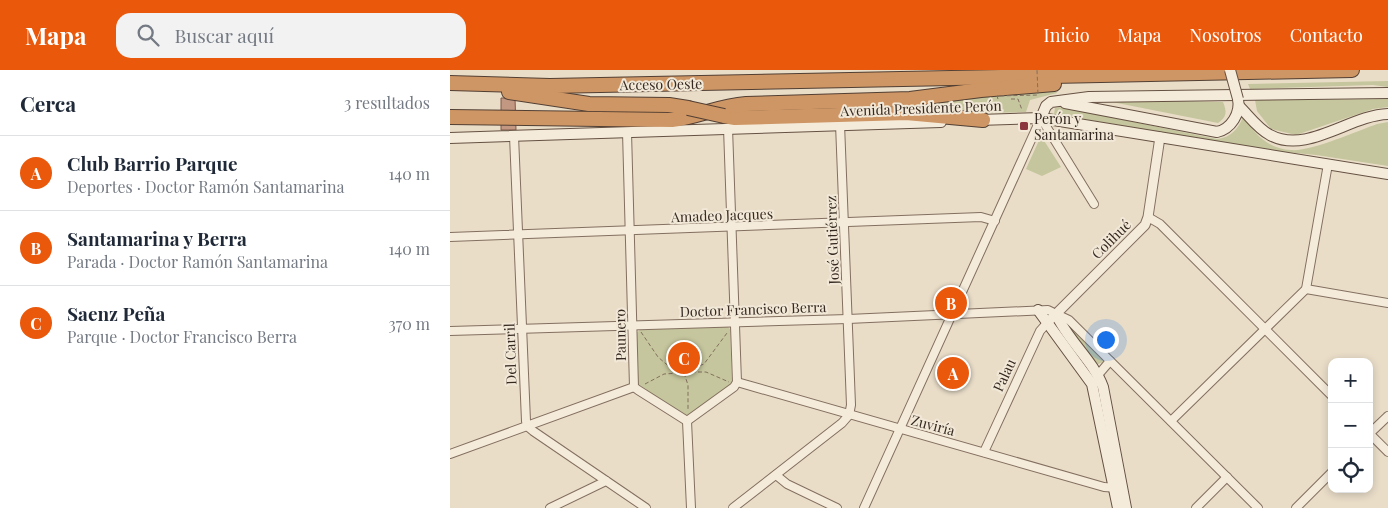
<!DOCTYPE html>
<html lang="es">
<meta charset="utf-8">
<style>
:root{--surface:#fff;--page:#f2f2f3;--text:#1f2937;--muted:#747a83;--line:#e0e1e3;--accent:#ea580c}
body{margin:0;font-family:"Playfair Display",serif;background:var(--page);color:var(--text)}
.controls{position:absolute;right:15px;bottom:15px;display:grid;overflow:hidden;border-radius:10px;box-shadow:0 2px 8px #0003}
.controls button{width:45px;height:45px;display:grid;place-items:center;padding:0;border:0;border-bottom:1px solid var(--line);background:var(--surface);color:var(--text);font:25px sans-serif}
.you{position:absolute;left:655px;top:269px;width:18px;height:18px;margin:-12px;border:4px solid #fff;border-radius:50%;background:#1a73e8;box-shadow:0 0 0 8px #1a73e833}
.badge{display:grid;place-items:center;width:32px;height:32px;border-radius:50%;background:var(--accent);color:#fff;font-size:16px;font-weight:700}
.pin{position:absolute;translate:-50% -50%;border:2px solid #fff;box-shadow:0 1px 5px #0006}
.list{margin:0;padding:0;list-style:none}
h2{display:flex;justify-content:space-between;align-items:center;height:65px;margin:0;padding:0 20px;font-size:21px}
h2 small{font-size:16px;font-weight:400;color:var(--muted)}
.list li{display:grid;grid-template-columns:32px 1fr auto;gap:15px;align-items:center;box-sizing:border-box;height:75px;padding:0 20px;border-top:1px solid var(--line)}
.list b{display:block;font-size:19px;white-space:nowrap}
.list p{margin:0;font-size:16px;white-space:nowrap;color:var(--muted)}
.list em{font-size:16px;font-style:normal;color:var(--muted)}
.icon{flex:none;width:28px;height:28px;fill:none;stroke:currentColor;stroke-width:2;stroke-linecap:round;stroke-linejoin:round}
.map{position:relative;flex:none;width:938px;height:438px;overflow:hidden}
header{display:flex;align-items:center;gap:30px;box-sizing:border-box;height:70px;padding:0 25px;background:var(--accent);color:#fff}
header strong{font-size:24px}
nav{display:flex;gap:28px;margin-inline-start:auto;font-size:18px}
.search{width:350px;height:45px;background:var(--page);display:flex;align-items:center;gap:12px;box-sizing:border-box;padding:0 18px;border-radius:15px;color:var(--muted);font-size:19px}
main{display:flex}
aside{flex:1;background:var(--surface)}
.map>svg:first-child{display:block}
.green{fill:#c5c69d}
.building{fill:#c39883;stroke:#805948}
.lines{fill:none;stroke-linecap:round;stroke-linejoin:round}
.minor-casing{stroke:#836f5f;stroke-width:10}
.tertiary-casing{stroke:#836f5f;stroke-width:11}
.secondary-casing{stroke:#655142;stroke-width:12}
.motorway-casing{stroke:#523f33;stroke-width:16}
.path{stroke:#836f5f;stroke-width:1;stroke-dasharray:4 2.5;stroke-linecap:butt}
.minor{stroke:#f5ebdb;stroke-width:8}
.tertiary{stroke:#f5ebdb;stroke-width:9}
.secondary{stroke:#f5ebdb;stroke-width:10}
.motorway{stroke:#ce9664;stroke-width:14}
.secondary-bridge-casing{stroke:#655142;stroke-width:12;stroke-linecap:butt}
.motorway-bridge-casing{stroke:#523f33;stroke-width:16;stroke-linecap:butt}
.path-bridge{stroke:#836f5f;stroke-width:1;stroke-dasharray:4 2.5;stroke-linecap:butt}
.secondary-bridge{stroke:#f5ebdb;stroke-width:10}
.motorway-bridge{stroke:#ce9664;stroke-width:14}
.poi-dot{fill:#8b363f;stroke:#f2e8d7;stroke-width:2}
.labels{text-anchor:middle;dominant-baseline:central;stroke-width:4;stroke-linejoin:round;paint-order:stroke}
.street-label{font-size:14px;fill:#362921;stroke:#f2e8d7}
.poi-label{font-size:14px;fill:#362921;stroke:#f2e8d7;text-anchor:start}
</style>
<header>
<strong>Mapa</strong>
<div class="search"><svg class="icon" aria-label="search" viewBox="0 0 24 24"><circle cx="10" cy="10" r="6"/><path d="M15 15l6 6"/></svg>Buscar aquí</div>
<nav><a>Inicio</a><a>Mapa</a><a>Nosotros</a><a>Contacto</a></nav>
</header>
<main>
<aside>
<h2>Cerca<small>3 resultados</small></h2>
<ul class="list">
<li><span class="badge">A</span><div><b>Club Barrio Parque</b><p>Deportes · Doctor Ramón Santamarina</p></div><em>140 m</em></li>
<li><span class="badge">B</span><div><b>Santamarina y Berra</b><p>Parada · Doctor Ramón Santamarina</p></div><em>140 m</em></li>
<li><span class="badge">C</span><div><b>Saenz Peña</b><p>Parque · Doctor Francisco Berra</p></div><em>370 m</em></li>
</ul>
</aside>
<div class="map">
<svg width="938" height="438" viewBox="0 0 938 438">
<rect width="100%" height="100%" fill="#e9ddc8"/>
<!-- green -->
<g class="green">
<polygon points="938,11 938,17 923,15 800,19 798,14"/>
<polygon points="606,21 607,23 580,30 576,42 509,44 357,40 451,37 503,28 567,22"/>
<polygon points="938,29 938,37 923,39 846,65 821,59 807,41 805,30"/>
<path d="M662,30L773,32C777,42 777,47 768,53L662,32Z"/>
<path d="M610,37L767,69C782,67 788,59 794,45C803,64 819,79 841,80C860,82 907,61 927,54L938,52V96L866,85L825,81L604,44L605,38Z"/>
<polygon points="591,66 611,97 592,106 576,99"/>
<polygon points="617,253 652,287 653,292 646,295 615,255"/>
<polygon points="277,256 280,259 282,313 237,348 187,313 186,263 190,260"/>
</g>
<!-- building -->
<polygon class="building" points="51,28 65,28 66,60 51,60"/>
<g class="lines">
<!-- minor casing -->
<g class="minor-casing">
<g id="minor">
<polyline points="591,48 644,134"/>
<polyline points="177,62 184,317 188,320 237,351"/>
<polyline points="64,66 76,351 77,356 83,361 196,438"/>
<polyline points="698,147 710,154 882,326"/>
<polyline points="0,167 531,147 545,151"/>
<polyline points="856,219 938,233"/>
<polyline points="0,261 398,249 598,240 619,250 808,438"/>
<polyline points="648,305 660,291"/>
<polyline points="287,312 654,417 668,418"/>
<polyline points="237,351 284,317 287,312 278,58"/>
<polyline points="237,351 241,438"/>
<polyline points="721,351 856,219 878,94"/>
<polyline points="919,363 938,382"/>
<polyline points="919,364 938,346"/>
<polyline points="534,382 590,261 598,252"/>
<polyline points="0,384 184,317"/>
<polyline points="326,405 337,414 387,438"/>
<polyline points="100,438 156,411"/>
<polyline points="283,438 392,353 399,345 401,335 390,54"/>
<polyline points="414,438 591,48"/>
<polyline points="746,438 777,407"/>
<polyline points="846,438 882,402"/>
</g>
</g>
<!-- tertiary casing -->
<g class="tertiary-casing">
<polyline id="tertiary" points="601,249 695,155 698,147 710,67"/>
</g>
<!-- secondary casing -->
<g class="secondary-casing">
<g id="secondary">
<path d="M615,33L767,62C781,59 791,43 788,29"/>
<path d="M789,36C799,46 808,59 820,65C857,85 900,45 938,44"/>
<polyline points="591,48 596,36 601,32 639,27 938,23"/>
<polyline points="528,50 591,48 938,104"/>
<polyline points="0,68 491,52"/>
<polyline points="588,240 642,314 668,438"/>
<path d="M606,244C618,271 643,290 653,317L676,438"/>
</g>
</g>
<!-- motorway casing -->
<g class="motorway-casing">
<g id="motorway">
<polyline points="0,13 100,16 902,0"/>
<polyline points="59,22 139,34 219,35 238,38"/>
<polyline points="274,46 285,48 456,43 533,50"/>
<path d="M0,47L222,50C247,47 269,36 296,34L460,29L531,20L604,14"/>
</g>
</g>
<!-- path -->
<g class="path">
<polyline points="561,29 568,29 572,40"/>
<polyline points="191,262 208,287 222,299 234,302 254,294 277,263"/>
<polyline points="235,302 256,302 279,312"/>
<polyline points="234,303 238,315 238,341"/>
<polyline points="195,314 214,304 231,303"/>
</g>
<!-- minor -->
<use href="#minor" class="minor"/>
<!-- tertiary -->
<use href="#tertiary" class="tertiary"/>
<!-- secondary -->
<use href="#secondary" class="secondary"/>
<!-- motorway -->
<use href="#motorway" class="motorway"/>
<!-- secondary-bridge casing -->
<g class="secondary-bridge-casing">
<polyline id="secondary-bridge" points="780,0 788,29"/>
</g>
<!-- motorway-bridge casing -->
<g class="motorway-bridge-casing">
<polyline id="motorway-bridge" points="238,38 274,46"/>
</g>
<!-- path-bridge -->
<polyline class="path-bridge" points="548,29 547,26 588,25 587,0"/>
<!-- secondary-bridge -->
<use href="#secondary-bridge" class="secondary-bridge"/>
<!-- motorway-bridge -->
<use href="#motorway-bridge" class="motorway-bridge"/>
</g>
<!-- markers -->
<rect class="poi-dot" x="569" y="51" width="10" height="10" rx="2.5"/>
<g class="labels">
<!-- street labels -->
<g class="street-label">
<text transform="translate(211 14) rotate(-1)">Acceso Oeste</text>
<text transform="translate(471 38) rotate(-2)">Avenida Presidente Perón</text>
<text transform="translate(272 145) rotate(-2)">Amadeo Jacques</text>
<text transform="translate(661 169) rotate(-45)">Colihué</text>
<text transform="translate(382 170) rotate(-92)">José Gutiérrez</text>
<text transform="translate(303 239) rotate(-2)">Doctor Francisco Berra</text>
<text transform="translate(170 265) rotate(-91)">Paunero</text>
<text transform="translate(60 284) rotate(-92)">Del Carril</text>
<text transform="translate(554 305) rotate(-65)">Palau</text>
<text transform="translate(483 355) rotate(15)">Zuviría</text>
</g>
<!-- poi labels -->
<g class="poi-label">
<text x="584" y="48">Perón y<tspan x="584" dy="16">Santamarina</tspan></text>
</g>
</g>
</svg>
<div class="controls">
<button>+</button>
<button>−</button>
<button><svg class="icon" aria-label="locate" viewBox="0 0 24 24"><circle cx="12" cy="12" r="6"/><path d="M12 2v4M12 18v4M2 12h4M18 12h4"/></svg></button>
</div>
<div class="you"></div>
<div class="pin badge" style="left:503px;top:303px">A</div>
<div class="pin badge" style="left:501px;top:233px">B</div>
<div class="pin badge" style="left:234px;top:288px">C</div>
</div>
</main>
